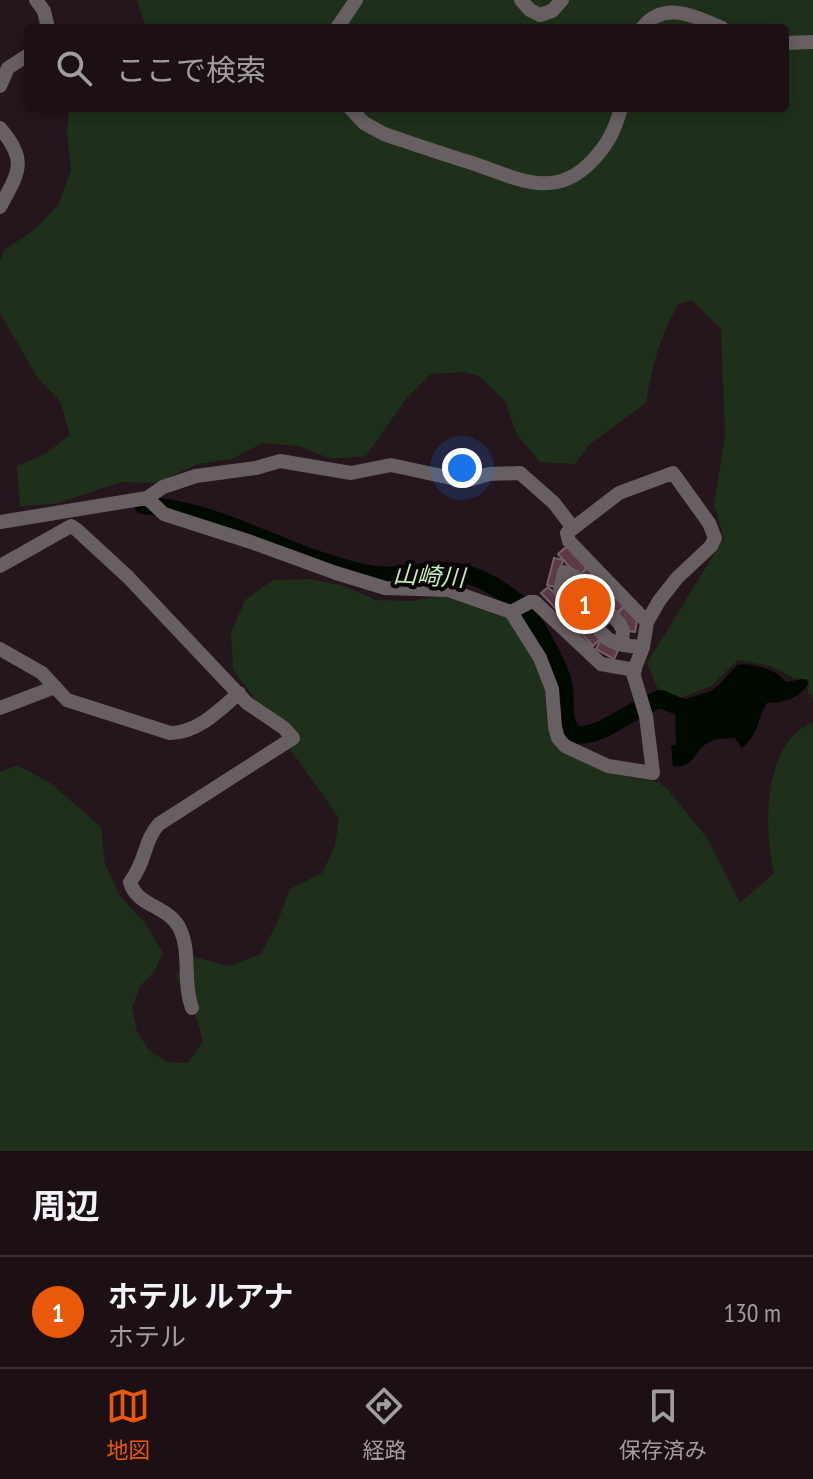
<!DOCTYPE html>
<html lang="ja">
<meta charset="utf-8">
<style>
:root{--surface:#1c1015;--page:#25191e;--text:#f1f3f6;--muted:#a09da0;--line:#3a3034;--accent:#ea580c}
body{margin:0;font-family:"PT Sans Narrow","Noto Sans JP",sans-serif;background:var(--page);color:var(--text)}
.you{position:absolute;left:462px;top:468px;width:28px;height:28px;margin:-20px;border:6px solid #fff;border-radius:50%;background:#1a73e8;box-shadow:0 0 0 12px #1a73e833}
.badge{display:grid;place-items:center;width:52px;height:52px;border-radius:50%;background:var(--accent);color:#fff;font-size:26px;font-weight:700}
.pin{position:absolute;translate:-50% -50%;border:4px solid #fff;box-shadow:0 2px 8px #0006}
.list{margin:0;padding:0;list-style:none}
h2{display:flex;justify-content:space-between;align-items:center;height:104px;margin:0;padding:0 32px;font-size:34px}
h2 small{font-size:26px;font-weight:400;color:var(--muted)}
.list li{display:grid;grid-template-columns:52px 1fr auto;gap:24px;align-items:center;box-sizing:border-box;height:112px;padding:0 32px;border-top:2px solid var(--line)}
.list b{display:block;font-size:30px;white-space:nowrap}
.list p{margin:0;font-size:26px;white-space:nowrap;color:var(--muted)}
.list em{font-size:26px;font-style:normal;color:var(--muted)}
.icon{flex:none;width:44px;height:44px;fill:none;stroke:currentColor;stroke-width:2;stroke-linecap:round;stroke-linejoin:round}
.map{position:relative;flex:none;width:813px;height:1151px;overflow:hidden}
.search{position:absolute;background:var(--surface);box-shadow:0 4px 12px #0003;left:24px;right:24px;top:24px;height:88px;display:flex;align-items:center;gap:20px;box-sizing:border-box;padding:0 28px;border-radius:8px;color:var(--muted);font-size:30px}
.sheet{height:216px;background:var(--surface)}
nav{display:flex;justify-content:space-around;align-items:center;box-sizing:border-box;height:112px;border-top:2px solid var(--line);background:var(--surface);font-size:22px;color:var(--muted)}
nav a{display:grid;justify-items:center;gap:4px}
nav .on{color:var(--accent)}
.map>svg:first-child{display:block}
.green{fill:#1e3019}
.water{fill:#000900}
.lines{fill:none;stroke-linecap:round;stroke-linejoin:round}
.river{stroke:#000900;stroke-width:18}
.building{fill:#5e3a49;stroke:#746067;stroke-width:2}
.minor{stroke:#685f63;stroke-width:14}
.labels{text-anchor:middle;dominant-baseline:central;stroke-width:8;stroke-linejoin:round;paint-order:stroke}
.water-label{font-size:24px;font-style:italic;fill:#c1ecb6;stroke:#0a0406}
</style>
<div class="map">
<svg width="813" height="1151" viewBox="0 0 813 1151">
<rect width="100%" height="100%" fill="#25151c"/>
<!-- green -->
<g class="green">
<path d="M137,0H813V698L808,694V679H796L771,666L738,660L711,686L675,700L660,694L647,663L724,538L714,505L725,435L721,329L692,300L678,304C660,338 652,365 646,403L589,445L575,464L540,462L517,435L505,401L479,376L465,372L431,374L406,399L366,456L331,459L299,446L263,443L232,459L198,464L156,483L121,482L55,504L20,506L17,466L45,454L70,435L60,401L37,377L0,313V260L4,250L34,230L59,204L71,170L67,133L69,108H785V28H146Z"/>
<path d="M309,579L344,586L376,600L411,601L447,595L506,616L530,649L544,683L547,720L556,748L607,773L659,782L668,790L707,838L740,903L774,873C763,830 763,741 813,722V1151H0V772L17,765L49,782L101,827L105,864L120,896L145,923L163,953L154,972L140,986L132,1008L137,1032L149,1050L167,1062L188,1063L203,1041L197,1019L176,976L191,956L229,966L261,954L278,921L290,889L322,873L335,846L339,818L233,669L231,633L245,600L273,580Z"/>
</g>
<!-- water -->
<path class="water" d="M747,664C766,668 773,668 786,682L803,679L809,682C799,699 786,702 767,703C756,721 759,734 742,748L735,738C727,739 716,738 709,742C694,749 695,769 673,766L671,746L676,745L675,702L709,692L719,685L737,665Z"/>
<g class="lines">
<!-- river -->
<path class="river" d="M143,505C223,510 292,560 369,574C396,579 421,570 448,571C473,572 500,588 519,604C532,616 559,665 563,683C568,700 559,720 574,734C598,741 636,705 661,699L695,713"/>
</g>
<!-- building -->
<g class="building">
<polygon points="567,546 587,568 578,576 558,554"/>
<polygon points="554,558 563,560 555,587 547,585"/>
<polygon points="587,568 605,587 598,594 580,575"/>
<polygon points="573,584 588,599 582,605 567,590"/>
<polygon points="548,587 566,605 559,612 541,593"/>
<polygon points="606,588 624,606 617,613 599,594"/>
<polygon points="567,605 585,624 578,630 560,612"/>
<polygon points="596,606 611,621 604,627 589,612"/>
<polygon points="624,607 637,621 635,632 627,631 617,614"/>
<polygon points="586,625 600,639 593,646 579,631"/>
<polygon points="600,641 618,651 614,659 596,649"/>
</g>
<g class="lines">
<!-- minor -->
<g class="minor">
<polyline points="36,0 44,11 48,28"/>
<polyline points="521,0 530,10 540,15 552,11 562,0"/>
<polyline points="337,28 356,0"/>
<path d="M642,28C664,0 694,16 722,28"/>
<polyline points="785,43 813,42"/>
<polyline points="0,86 8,68 28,55"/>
<path d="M350,108L364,123L384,134C414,144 443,154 472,163C517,178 554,201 592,161C608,144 615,130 621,108"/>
<path d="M0,128C28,161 19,172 0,207"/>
<polyline points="147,498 163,487 196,476 256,468 280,461 351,473 391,465 465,481 489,474 520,473 554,503 573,528"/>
<polyline points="0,522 147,498 164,514 251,542 336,573 385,588 448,590 511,612 540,658 552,689 555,727 558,738 565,746 608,766 653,773 646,716 633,673 643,647 647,622 659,601 677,578 711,546 715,538 709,523 673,473 619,493 567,533 569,541 647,622"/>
<path d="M0,566L71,526L77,530L128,577L247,703L284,728L293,738L159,824C144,840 146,862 130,882C136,906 168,906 179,927C192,952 182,982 192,1008"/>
<polyline points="511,612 530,602 535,602 601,664 635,670"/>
<path d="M622,644L623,630L619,623L574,576L564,572L560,591L608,639C619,646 631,646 643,647"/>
<path d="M0,649L42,673L67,700L170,733C197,733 220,710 239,693"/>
<polyline points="0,708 55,687"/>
</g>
</g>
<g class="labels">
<!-- water labels -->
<g class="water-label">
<text transform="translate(429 576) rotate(3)">山崎川</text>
</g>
</g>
</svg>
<div class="you"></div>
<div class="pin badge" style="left:585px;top:604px">1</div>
<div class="search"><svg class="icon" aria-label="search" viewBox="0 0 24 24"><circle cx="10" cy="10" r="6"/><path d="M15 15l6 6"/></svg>ここで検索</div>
</div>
<section class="sheet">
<h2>周辺<small></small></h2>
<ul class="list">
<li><span class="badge">1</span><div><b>ホテル ルアナ</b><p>ホテル</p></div><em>130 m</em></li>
</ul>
</section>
<nav>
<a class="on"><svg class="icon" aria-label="map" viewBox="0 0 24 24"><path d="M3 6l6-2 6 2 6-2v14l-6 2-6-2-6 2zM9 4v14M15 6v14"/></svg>地図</a>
<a><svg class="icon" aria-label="directions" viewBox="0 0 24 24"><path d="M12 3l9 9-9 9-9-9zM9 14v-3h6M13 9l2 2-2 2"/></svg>経路</a>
<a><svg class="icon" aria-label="saved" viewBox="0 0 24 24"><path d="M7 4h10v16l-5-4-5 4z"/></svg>保存済み</a>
</nav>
